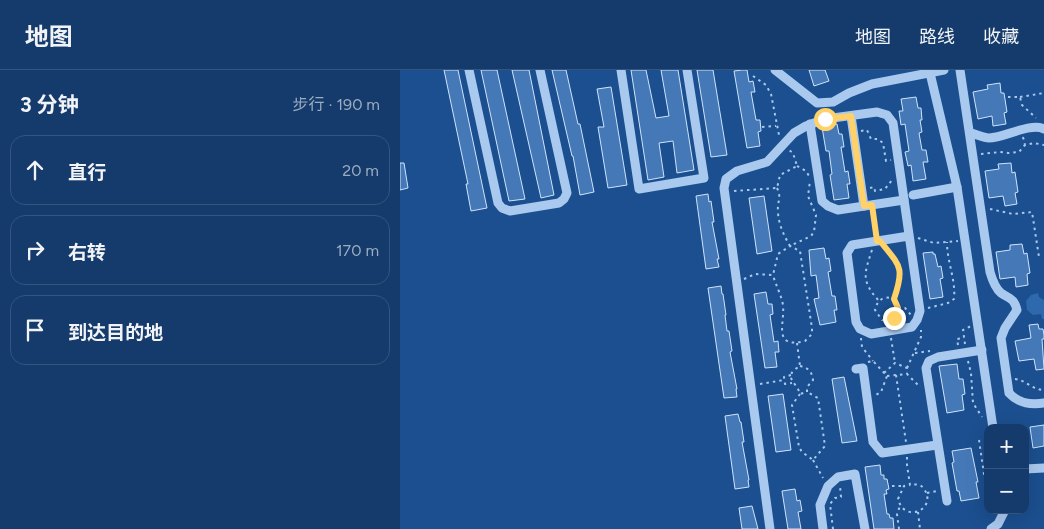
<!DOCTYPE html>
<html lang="zh">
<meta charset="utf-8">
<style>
:root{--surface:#143b6b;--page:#214673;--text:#f1f3f6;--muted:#9dadc1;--line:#33557e}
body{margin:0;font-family:Figtree,"Noto Sans SC",sans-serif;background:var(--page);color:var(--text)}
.controls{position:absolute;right:15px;bottom:15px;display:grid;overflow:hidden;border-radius:10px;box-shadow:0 5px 20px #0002}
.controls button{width:45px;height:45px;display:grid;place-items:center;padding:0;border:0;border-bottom:1px solid var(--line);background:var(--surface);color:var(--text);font:25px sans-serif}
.stop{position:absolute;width:15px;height:15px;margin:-11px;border:4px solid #ffd166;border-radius:50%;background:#fff}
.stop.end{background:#ffd166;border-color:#fff;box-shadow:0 1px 5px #0008}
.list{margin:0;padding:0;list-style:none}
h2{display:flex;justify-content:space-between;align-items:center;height:65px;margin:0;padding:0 20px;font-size:21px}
h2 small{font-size:16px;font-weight:400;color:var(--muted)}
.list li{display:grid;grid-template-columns:32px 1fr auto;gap:15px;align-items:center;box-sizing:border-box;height:70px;margin:0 10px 10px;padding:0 10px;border:1px solid var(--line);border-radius:15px}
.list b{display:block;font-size:19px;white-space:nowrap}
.list em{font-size:16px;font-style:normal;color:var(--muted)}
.icon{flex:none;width:28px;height:28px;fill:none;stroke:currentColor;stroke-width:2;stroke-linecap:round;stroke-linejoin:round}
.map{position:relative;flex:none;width:644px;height:459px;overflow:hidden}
header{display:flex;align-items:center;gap:30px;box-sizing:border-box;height:70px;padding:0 25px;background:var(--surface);border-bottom:1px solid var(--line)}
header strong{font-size:24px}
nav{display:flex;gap:28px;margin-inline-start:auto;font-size:18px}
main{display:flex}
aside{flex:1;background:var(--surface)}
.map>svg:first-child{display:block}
.green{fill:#2e69ad}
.building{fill:#4478b7;stroke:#cfe3fa}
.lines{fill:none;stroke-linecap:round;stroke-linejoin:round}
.path{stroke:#a9c9ee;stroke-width:2;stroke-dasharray:2.5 4;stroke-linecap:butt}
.minor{stroke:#a9c9ee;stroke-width:9}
.route{stroke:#ffd166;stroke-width:6}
</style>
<header>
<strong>地图</strong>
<nav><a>地图</a><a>路线</a><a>收藏</a></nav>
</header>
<main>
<aside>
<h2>3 分钟<small>步行 · 190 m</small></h2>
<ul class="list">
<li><svg class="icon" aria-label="ahead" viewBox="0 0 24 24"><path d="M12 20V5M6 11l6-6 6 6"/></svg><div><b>直行</b></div><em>20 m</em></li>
<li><svg class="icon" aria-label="right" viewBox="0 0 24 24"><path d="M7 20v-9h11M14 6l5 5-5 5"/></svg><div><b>右转</b></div><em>170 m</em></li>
<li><svg class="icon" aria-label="arrive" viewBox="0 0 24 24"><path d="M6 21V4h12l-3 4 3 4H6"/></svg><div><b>到达目的地</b></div></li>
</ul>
</aside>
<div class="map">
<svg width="644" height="459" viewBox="0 0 644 459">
<rect width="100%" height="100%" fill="#1b4f8f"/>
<!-- green -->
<polygon class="green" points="638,223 639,227 644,230 644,249 642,249 641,244 633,245 627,240 626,231 631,225"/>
<!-- building -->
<g class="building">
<polygon points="44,0 58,0 87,138 71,141 66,114 68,114"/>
<polygon points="81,0 97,0 125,129 109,131"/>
<polygon points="112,0 129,0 154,125 141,128"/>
<polygon points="152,0 166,0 178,54 180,54 194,122 180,125 173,86 172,86"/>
<polygon points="231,0 246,0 256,48 269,46 261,0 278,0 294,100 277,103 273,71 259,73 264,107 248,110"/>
<polygon points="297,0 313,0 327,85 311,87"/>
<polygon points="342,0 347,0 349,12 353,11 355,22 351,22 356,50 360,50 361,61 358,62 360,76 347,78 334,1"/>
<polygon points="409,0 425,0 429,11 414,16"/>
<polygon points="600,13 601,23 604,23 607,42 604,43 606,54 593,56 592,46 578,49 573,22 588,19 587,15"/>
<polygon points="211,17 227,115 208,118 198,57 204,57 197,19"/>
<polygon points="516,27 518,38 521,38 522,50 520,50 522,62 519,63 522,80 526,80 528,92 523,92 526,109 513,111 511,95 508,96 505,82 509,81 505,54 501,55 499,41 503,41 501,29"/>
<polygon points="437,54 439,64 442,64 444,77 441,77 445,102 448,101 450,114 447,114 449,128 434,130 430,105 432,104 429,81 426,81 422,57"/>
<polygon points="0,93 4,93 8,118 0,120"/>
<polygon points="611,93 612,103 615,102 618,122 615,123 617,134 605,136 603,126 589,128 585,101 599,99 598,94"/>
<polygon points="308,124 309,132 311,131 314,152 312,152 319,189 317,189 319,197 306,199 296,126"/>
<polygon points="364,126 372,181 357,184 349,128"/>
<polygon points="622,174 624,184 627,183 630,203 627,204 628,215 616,217 615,207 600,209 596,182 610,180 610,175"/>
<polygon points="424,178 426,189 429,188 431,201 428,202 432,226 435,226 437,240 434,240 436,252 420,255 414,229 419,228 416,205 411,206 409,180"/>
<polygon points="533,182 533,184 535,184 538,197 541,196 543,208 540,209 543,227 530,229 523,183"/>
<polygon points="321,216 322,224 323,224 326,245 325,245 327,261 329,261 332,281 330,282 337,319 336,319 337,327 324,328 308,218"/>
<polygon points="366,222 368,234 372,234 373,244 370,245 374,272 378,271 379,282 375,282 377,297 365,298 354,224"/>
<polygon points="638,254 639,259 643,259 644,265 644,269 642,269 644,299 636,300 634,289 619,291 615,271 631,268 629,255"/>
<polygon points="557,294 559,309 563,309 565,324 562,325 564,340 547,343 539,296"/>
<polygon points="444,307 457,371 442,373 432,309"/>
<polygon points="383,324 391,380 376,382 368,326"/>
<polygon points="338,344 340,352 341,352 344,372 342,372 349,410 348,410 349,417 335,419 325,346"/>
<polygon points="644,355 644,376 633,378 630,357"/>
<polygon points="571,378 578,412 576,412 579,428 561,431 559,421 557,421 552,393 554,392 552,381"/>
<polygon points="480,395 481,405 484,405 484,409 487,409 489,419 486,420 487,424 484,424 487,444 489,444 490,448 493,448 494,459 474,459 465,397"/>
<polygon points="395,419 397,431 400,430 402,441 398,442 401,459 388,459 382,421"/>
<polygon points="352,436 358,459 342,459 339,438"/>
</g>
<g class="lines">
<!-- path -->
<g class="path">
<polyline points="353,6 366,15 371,24 379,65"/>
<polyline points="608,27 620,27 622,35 636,48"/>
<polyline points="620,27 644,23"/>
<polyline points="362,57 376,56"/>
<polyline points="461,61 467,60 471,69 478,69 483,73 486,91 491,90"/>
<polyline points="623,67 625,75 634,73 644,75"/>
<polyline points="581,84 600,82 608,83 619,82 625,75"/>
<polyline points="397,96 406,101 409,106"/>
<path d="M377,118C382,128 377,131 378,141C378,153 384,166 390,176L411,166L414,162L416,145L408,126L410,111"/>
<polyline points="470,118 474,117 475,121 485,119 492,110"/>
<polyline points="334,121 377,118 380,105 397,96 393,83 389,80"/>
<polyline points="590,139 613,144 632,142 639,187"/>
<polyline points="473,142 476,162"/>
<polyline points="518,168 534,173 558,171"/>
<path d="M486,179C501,199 503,204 494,228"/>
<path d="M472,180C464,204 461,211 479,231"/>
<path d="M344,209L355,204L373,205L378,184L390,176L400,181L412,258V264L405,271C372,279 385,254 383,235C381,224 376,216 373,205"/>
<polyline points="498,238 505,238 511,245"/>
<path d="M528,238L548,233L554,229C556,210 547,192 547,172"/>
<path d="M488,251L494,248L498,238L494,229C484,225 477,230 475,240L482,250L488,251V254"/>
<polyline points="461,268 462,277 473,291"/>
<polyline points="491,268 495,293"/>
<path d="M397,273L400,296C381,307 397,312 400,324L407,322V317L413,310C412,301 408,298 400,296"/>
<polyline points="565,274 563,260 571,256"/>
<polyline points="558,275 557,269 564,268"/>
<polyline points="515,283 530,281"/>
<polyline points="568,291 571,303 573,333 582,347"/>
<polyline points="468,292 473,291 487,306 481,322 476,325"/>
<polyline points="507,298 521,267 521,260"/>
<polyline points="484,303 495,293 507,298 507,304"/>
<polyline points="391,305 384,307 385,314 392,313"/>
<polyline points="496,305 506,372"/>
<polyline points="487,306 507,304 519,316 521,316"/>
<path d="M615,309C626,310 632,320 644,320"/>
<polyline points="360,314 384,310"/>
<polyline points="400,324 392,335 399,377 402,382 413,390 425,376 418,328 407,322"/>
<polyline points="579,370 584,404 588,404"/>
<path d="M507,387V395L510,415C516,414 521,414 524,419C538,438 505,455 498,429L504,416L510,415"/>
<polyline points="413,390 423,408"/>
<polyline points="492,416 504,416"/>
<polyline points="527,423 537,421"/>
<polyline points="518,442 520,459"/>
<polyline points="433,459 430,434 435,428 441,427 440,416"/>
<polyline points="499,459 497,444 500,436"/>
</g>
<!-- minor -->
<g class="minor">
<polyline points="69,0 98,133 102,138 110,141 159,133 164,129 167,123 140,0"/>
<polyline points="221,0 239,119 304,108 287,0"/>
<polyline points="375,0 417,33 433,32 449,23 472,14 544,0"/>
<path d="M560,0L590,202C592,209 595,218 601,223C610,229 614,228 617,240L605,258L601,268L609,323C618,333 631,335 644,333"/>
<polyline points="530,3 557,117 593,358"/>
<polyline points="451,46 464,136"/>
<polyline points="410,54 422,131 428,136 438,140 504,130"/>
<path d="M570,63C576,64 583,68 589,68C604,68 631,52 644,59"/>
<polyline points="513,125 557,117"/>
<polyline points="456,299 463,298 473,372 482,383 537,375"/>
<polyline points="625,399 644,398"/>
<polyline points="547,431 526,298 529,291 538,287 582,280"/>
<polyline points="370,459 324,118 326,109 337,101 367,92 394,63 406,56 425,49 477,42 487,45 493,53 520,241 517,250 512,257 471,264 460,259 456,252 447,183 452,175 509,166"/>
<polyline points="423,459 420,435 428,416 438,407 455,404 465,459"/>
<polyline points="591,459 598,454 605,440"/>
</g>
</g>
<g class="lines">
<!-- route -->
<path class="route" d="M425,49L451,46L464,136L472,135L477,171H480C500,196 505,197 494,229L498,238L494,248"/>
</g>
</svg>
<div class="controls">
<button>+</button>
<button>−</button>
</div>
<div class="stop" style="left:425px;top:49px"></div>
<div class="stop end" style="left:494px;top:248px"></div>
</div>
</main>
